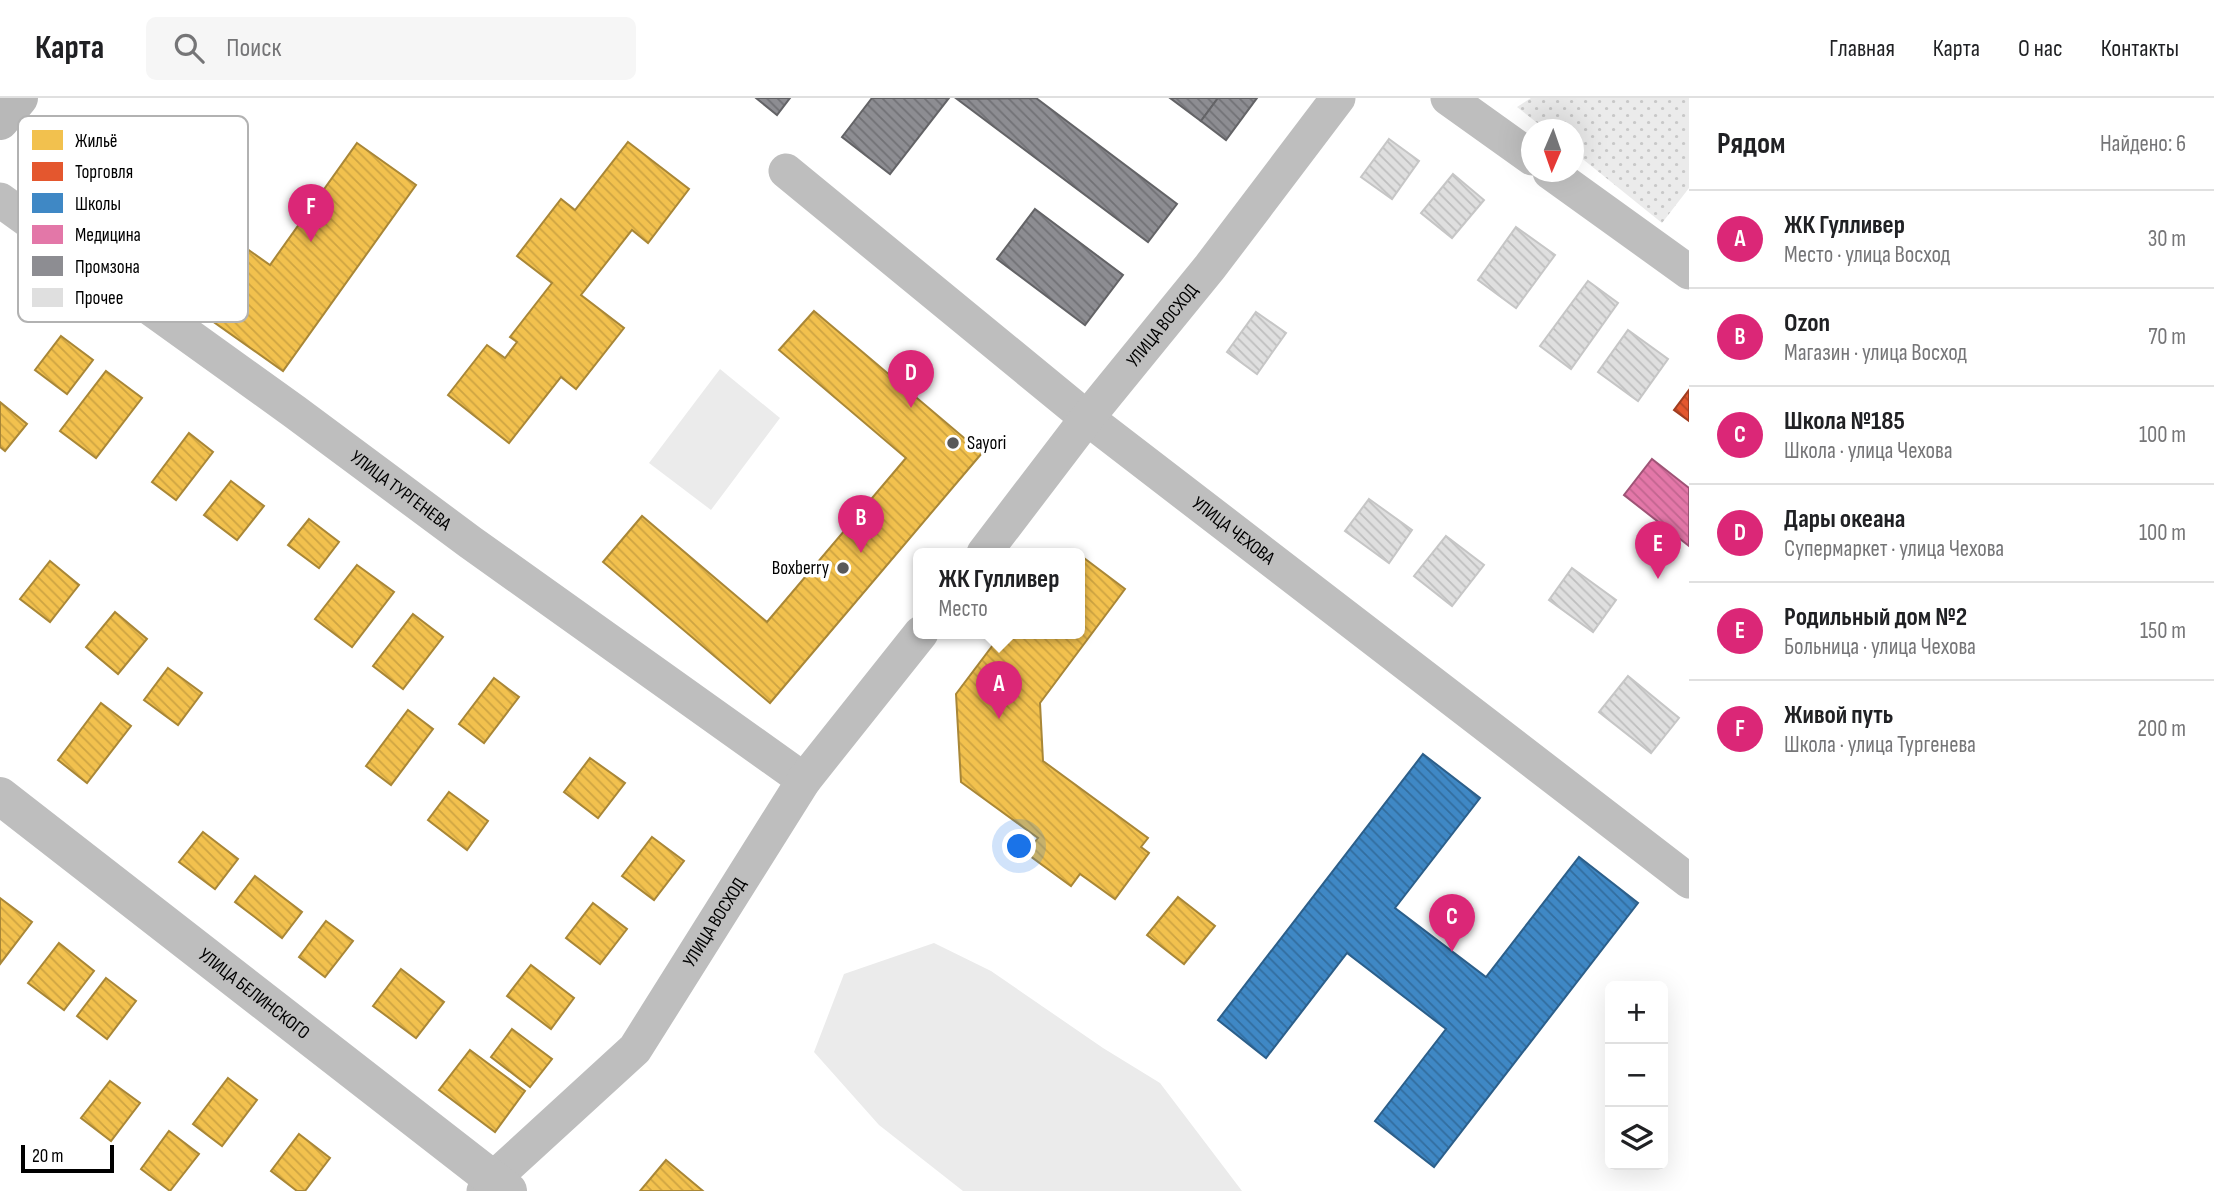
<!DOCTYPE html>
<html lang="ru">
<meta charset="utf-8">
<style>
:root{--surface:#fff;--page:#f6f6f6;--text:#202124;--muted:#757577;--line:#e0e0e0;--accent:#db2777}
body{margin:0;font-family:"Sofia Sans Condensed",sans-serif;background:var(--page);color:var(--text)}
.controls{position:absolute;right:21px;bottom:21px;display:grid;overflow:hidden;border-radius:10px;box-shadow:0 7px 28px #0002}
.controls button{width:63px;height:63px;display:grid;place-items:center;padding:0;border:0;border-bottom:2px solid var(--line);background:var(--surface);color:var(--text);font:35px sans-serif}
.compass{position:absolute;left:1521px;top:21px;width:63px;height:63px;border-radius:50%;background:var(--surface);box-shadow:0 7px 28px #0002;rotate:182deg}
.scale{position:absolute;left:21px;bottom:18px;width:93px;box-sizing:border-box;padding-left:7px;border:4px solid #000;border-top:0;font-size:19px;line-height:24px;white-space:nowrap;color:#000;-webkit-text-stroke:5px #fff;paint-order:stroke}
.you{position:absolute;left:1020px;top:749px;width:24px;height:24px;margin:-18px;border:5px solid #fff;border-radius:50%;background:#1a73e8;box-shadow:0 0 0 10px #1a73e833}
.badge{display:grid;place-items:center;width:46px;height:46px;border-radius:50%;background:var(--accent);color:#fff;font-size:23px;font-weight:700}
.pin{position:absolute;translate:-50% -58px;filter:drop-shadow(0 2px 4px #0008)}
.pin::after{content:'';position:absolute;top:37px;width:24px;height:21px;background:inherit;clip-path:polygon(0 0,100% 0,50% 100%)}
.popup{position:absolute;left:913px;top:450px;width:172px;height:91px;box-sizing:border-box;display:grid;place-content:center;border-radius:10px;background:var(--surface);filter:drop-shadow(0 2px 5px #0005);font-size:23px;white-space:nowrap;color:var(--muted)}
.popup b{font-size:26px;color:var(--text)}
.popup::after{content:'';position:absolute;left:50%;top:100%;margin-left:-14px;border:14px solid transparent;border-top-color:var(--surface)}
.list{margin:0;padding:0;list-style:none}
h2{display:flex;justify-content:space-between;align-items:center;height:91px;margin:0;padding:0 28px;font-size:30px}
h2 small{font-size:23px;font-weight:400;color:var(--muted)}
.list li{display:grid;grid-template-columns:46px 1fr auto;gap:21px;align-items:center;box-sizing:border-box;height:98px;padding:0 28px;border-top:2px solid var(--line)}
.list b{display:block;font-size:26px;white-space:nowrap}
.list p{margin:0;font-size:23px;white-space:nowrap;color:var(--muted)}
.list em{font-size:23px;font-style:normal;color:var(--muted)}
.icon{flex:none;width:38px;height:38px;fill:none;stroke:currentColor;stroke-width:2;stroke-linecap:round;stroke-linejoin:round}
.map{position:relative;flex:none;width:1689px;height:1093px;overflow:hidden}
header{display:flex;align-items:center;gap:42px;box-sizing:border-box;height:98px;padding:0 35px;background:var(--surface);border-bottom:2px solid var(--line)}
header strong{font-size:33px}
nav{display:flex;gap:38px;margin-inline-start:auto;font-size:24px}
.search{width:490px;height:63px;background:var(--page);display:flex;align-items:center;gap:18px;box-sizing:border-box;padding:0 24px;border-radius:10px;color:var(--muted);font-size:26px}
main{display:flex}
aside{flex:1;background:var(--surface)}
.map>svg:first-child{display:block}
.green{fill:url(#green-dots)}
.pitch{fill:#ebebeb}
.homes{fill:url(#homes-back-hatch);stroke:#a98737;stroke-width:2}
.shops{fill:url(#shops-back-hatch);stroke:#a03d20;stroke-width:2}
.schools{fill:url(#schools-back-hatch);stroke:#2c5f8a;stroke-width:2}
.health{fill:url(#health-back-hatch);stroke:#9f5376;stroke-width:2}
.industry{fill:url(#industry-back-hatch);stroke:#636366;stroke-width:2}
.building{fill:url(#building-back-hatch);stroke:#c6c6c6;stroke-width:2}
.lines{fill:none;stroke-linecap:round;stroke-linejoin:round}
.minor{stroke:#bebebe;stroke-width:35}
.tertiary{stroke:#bebebe;stroke-width:38}
.secondary{stroke:#b8b8b8;stroke-width:38}
.poi-dot{fill:#595959;stroke:#fff;stroke-width:2.5}
.labels{text-anchor:middle;dominant-baseline:central;stroke-width:7;stroke-linejoin:round;paint-order:stroke}
.street-label{font-size:19px;fill:#000;stroke:#fff}
.poi-label{font-size:19px;fill:#000;stroke:#fff;text-anchor:start}
.key{fill:#fff;stroke:#b2b2b2;stroke-width:2}
.key-label{font-size:19px;fill:#000}
</style>
<header>
<strong>Карта</strong>
<div class="search"><svg class="icon" aria-label="search" viewBox="0 0 24 24"><circle cx="10" cy="10" r="6"/><path d="M15 15l6 6"/></svg>Поиск</div>
<nav><a>Главная</a><a>Карта</a><a>О нас</a><a>Контакты</a></nav>
</header>
<main>
<div class="map">
<svg width="1689" height="1093" viewBox="0 0 1689 1093">
<defs>
<pattern id="green-dots" width="8" height="8" patternUnits="userSpaceOnUse" patternTransform="scale(1.75)"><rect width="8" height="8" fill="#ebebeb"/><path d="M2 2h.1M6 6h.1" fill="none" stroke="#c8c8c8" stroke-width="1.8" stroke-linecap="round"/></pattern>
<pattern id="homes-back-hatch" width="6" height="6" patternUnits="userSpaceOnUse" patternTransform="scale(1.75)"><rect width="6" height="6" fill="#f2c14e"/><path d="M-1 5l2 2M0 0l6 6M5-1l2 2" fill="none" stroke="#cea442"/></pattern>
<pattern id="shops-back-hatch" width="6" height="6" patternUnits="userSpaceOnUse" patternTransform="scale(1.75)"><rect width="6" height="6" fill="#e4572e"/><path d="M-1 5l2 2M0 0l6 6M5-1l2 2" fill="none" stroke="#b64625"/></pattern>
<pattern id="schools-back-hatch" width="6" height="6" patternUnits="userSpaceOnUse" patternTransform="scale(1.75)"><rect width="6" height="6" fill="#3f88c5"/><path d="M-1 5l2 2M0 0l6 6M5-1l2 2" fill="none" stroke="#326d9e"/></pattern>
<pattern id="health-back-hatch" width="6" height="6" patternUnits="userSpaceOnUse" patternTransform="scale(1.75)"><rect width="6" height="6" fill="#e377a8"/><path d="M-1 5l2 2M0 0l6 6M5-1l2 2" fill="none" stroke="#c1658f"/></pattern>
<pattern id="industry-back-hatch" width="6" height="6" patternUnits="userSpaceOnUse" patternTransform="scale(1.75)"><rect width="6" height="6" fill="#8d8d92"/><path d="M-1 5l2 2M0 0l6 6M5-1l2 2" fill="none" stroke="#717175"/></pattern>
<pattern id="building-back-hatch" width="6" height="6" patternUnits="userSpaceOnUse" patternTransform="scale(1.75)"><rect width="6" height="6" fill="#dfdfdf"/><path d="M-1 5l2 2M0 0l6 6M5-1l2 2" fill="none" stroke="#bebebe"/></pattern>
</defs>
<rect width="100%" height="100%" fill="#fff"/>
<!-- green -->
<polygon class="green" points="1531,0 1689,0 1689,90 1662,125 1574,54 1574,32 1545,31 1517,9"/>
<!-- pitch -->
<g class="pitch">
<polygon points="720,271 780,320 711,412 649,365"/>
<polygon points="934,845 991,873 1103,950 1160,985 1242,1093 963,1093 879,1027 814,954 844,876"/>
</g>
<!-- homes -->
<g class="homes">
<polygon points="628,44 689,91 648,145 632,132 581,197 624,230 576,291 561,279 509,345 448,297 487,247 505,260 517,244 510,239 552,185 517,158 561,101 575,112"/>
<polygon points="357,45 416,87 283,273 109,150 155,86 270,167"/>
<polygon points="814,213 982,355 770,605 603,464 642,418 767,524 906,360 779,252"/>
<polygon points="61,238 93,262 67,296 35,272"/>
<polygon points="106,273 142,300 96,360 60,333"/>
<polygon points="0,304 27,326 5,353 0,349"/>
<polygon points="189,335 213,354 176,402 152,384"/>
<polygon points="231,383 264,408 237,442 204,417"/>
<polygon points="309,421 339,444 319,470 288,447"/>
<polygon points="1080,457 1125,491 1040,605 1043,663 1148,740 1141,749 1149,755 1115,801 1080,776 1071,788 1026,755 1038,740 961,684 956,596 1002,535 1080,535"/>
<polygon points="50,463 79,487 50,524 20,501"/>
<polygon points="357,467 394,494 352,549 315,521"/>
<polygon points="115,514 147,541 118,576 86,549"/>
<polygon points="413,516 443,539 403,591 373,568"/>
<polygon points="168,570 202,595 178,627 144,602"/>
<polygon points="494,580 519,599 484,645 459,626"/>
<polygon points="101,605 131,628 87,685 58,662"/>
<polygon points="408,612 433,631 391,687 366,668"/>
<polygon points="590,660 625,685 598,720 564,694"/>
<polygon points="449,694 488,723 467,752 428,722"/>
<polygon points="203,734 238,761 215,791 179,764"/>
<polygon points="652,739 684,763 654,802 622,778"/>
<polygon points="255,778 302,814 282,840 235,804"/>
<polygon points="1178,799 1215,828 1184,866 1147,837"/>
<polygon points="0,800 32,824 0,866"/>
<polygon points="593,805 627,831 600,866 566,840"/>
<polygon points="326,823 353,843 325,879 299,859"/>
<polygon points="59,845 94,873 64,912 28,885"/>
<polygon points="531,867 574,900 551,931 507,898"/>
<polygon points="401,871 444,904 416,940 373,908"/>
<polygon points="106,880 136,903 107,941 77,918"/>
<polygon points="512,931 552,961 530,989 491,959"/>
<polygon points="470,952 525,993 495,1034 439,992"/>
<polygon points="228,980 257,1002 222,1048 193,1026"/>
<polygon points="110,983 140,1005 111,1043 81,1020"/>
<polygon points="169,1033 199,1056 170,1093 141,1071"/>
<polygon points="299,1036 330,1060 305,1093 297,1093 271,1073"/>
<polygon points="666,1062 703,1093 640,1093"/>
</g>
<!-- shops -->
<polygon class="shops" points="1689,292 1689,323 1674,312"/>
<!-- schools -->
<polygon class="schools" points="1423,656 1480,700 1395,810 1486,879 1579,759 1638,805 1434,1069 1375,1023 1446,931 1347,855 1266,960 1218,922"/>
<!-- health -->
<polygon class="health" points="1652,361 1689,390 1689,448 1624,397"/>
<!-- industry -->
<g class="industry">
<polygon points="756,0 790,0 777,17"/>
<polygon points="872,0 949,0 890,76 842,39"/>
<polygon points="1036,0 1177,106 1148,144 957,1"/>
<polygon points="1170,0 1218,0 1201,23"/>
<polygon points="1218,0 1257,0 1226,42 1201,23"/>
<polygon points="1035,111 1123,177 1085,227 997,161"/>
</g>
<!-- building -->
<g class="building">
<polygon points="1389,41 1419,63 1392,101 1361,79"/>
<polygon points="1453,76 1484,102 1452,140 1421,115"/>
<polygon points="1516,129 1555,157 1516,210 1478,182"/>
<polygon points="1588,183 1618,205 1571,271 1540,248"/>
<polygon points="1256,214 1286,235 1257,276 1227,254"/>
<polygon points="1628,232 1668,261 1638,303 1598,274"/>
<polygon points="1369,401 1412,432 1389,465 1345,433"/>
<polygon points="1446,438 1484,467 1452,508 1414,478"/>
<polygon points="1572,470 1616,502 1593,534 1549,502"/>
<polygon points="1628,578 1679,620 1651,655 1599,614"/>
</g>
<g class="lines">
<!-- minor -->
<g class="minor">
<polyline points="1448,0 1532,60"/>
<path id="s1" d="M786,73L1087,320L1689,783"/>
<polyline points="1550,74 1689,174"/>
<path id="s2" d="M0,102L295,314L470,444L804,682"/>
<path id="s3" d="M984,455L1087,320L1210,169L1338,0"/>
<path id="s4" d="M484,1093L493,1081L635,951L804,682L921,535"/>
</g>
<!-- tertiary -->
<path class="tertiary" id="s5" d="M0,698L508,1093"/>
<!-- secondary -->
<polyline class="secondary" points="0,23 19,0"/>
</g>
<!-- markers -->
<g class="poi-dot">
<circle cx="953" cy="345" r="7"/>
<circle cx="843" cy="470" r="7"/>
</g>
<g class="labels">
<!-- street labels -->
<g class="street-label">
<text stroke="none"><textPath href="#s3" startOffset="289">УЛИЦА ВОСХОД</textPath></text>
<text stroke="none"><textPath href="#s2" startOffset="495">УЛИЦА ТУРГЕНЕВА</textPath></text>
<text stroke="none"><textPath href="#s1" startOffset="574">УЛИЦА ЧЕХОВА</textPath></text>
<text stroke="none"><textPath href="#s4" startOffset="357">УЛИЦА ВОСХОД</textPath></text>
<text stroke="none"><textPath href="#s5" startOffset="322">УЛИЦА БЕЛИНСКОГО</textPath></text>
</g>
<!-- poi labels -->
<g class="poi-label">
<text x="967" y="345">Sayori</text>
<text x="829" y="470" text-anchor="end">Boxberry</text>
</g>
</g>
<!-- legend -->
<rect x="18" y="18" width="230" height="206" rx="10" class="key"/>
<rect x="32" y="32" width="31" height="20" fill="#f2c14e"/>
<rect x="32" y="64" width="31" height="19" fill="#e4572e"/>
<rect x="32" y="95" width="31" height="20" fill="#3f88c5"/>
<rect x="32" y="127" width="31" height="19" fill="#e377a8"/>
<rect x="32" y="158" width="31" height="20" fill="#8d8d92"/>
<rect x="32" y="190" width="31" height="19" fill="#dfdfdf"/>
<g class="key-label">
<text x="75" y="49">Жильё</text>
<text x="75" y="80">Торговля</text>
<text x="75" y="112">Школы</text>
<text x="75" y="143">Медицина</text>
<text x="75" y="175">Промзона</text>
<text x="75" y="206">Прочее</text>
</g>
</svg>
<div class="controls">
<button>+</button>
<button>−</button>
<button><svg class="icon" aria-label="layers" viewBox="0 0 24 24"><path d="M12 4l9 5-9 5-9-5zM3 14l9 5 9-5"/></svg></button>
</div>
<svg class="compass" viewBox="-18 -18 36 36"><path d="M0-13l5 13h-10z" fill="#e53935"/><path d="M0 13l5-13h-10z" fill="#757577"/></svg>
<div class="scale">20 m</div>
<div class="you"></div>
<div class="pin badge" style="left:999px;top:621px">A</div>
<div class="popup"><b>ЖК Гулливер</b>Место</div>
<div class="pin badge" style="left:861px;top:455px">B</div>
<div class="pin badge" style="left:1452px;top:854px">C</div>
<div class="pin badge" style="left:911px;top:310px">D</div>
<div class="pin badge" style="left:1658px;top:481px">E</div>
<div class="pin badge" style="left:311px;top:144px">F</div>
</div>
<aside>
<h2>Рядом<small>Найдено: 6</small></h2>
<ul class="list">
<li><span class="badge">A</span><div><b>ЖК Гулливер</b><p>Место · улица Восход</p></div><em>30 m</em></li>
<li><span class="badge">B</span><div><b>Ozon</b><p>Магазин · улица Восход</p></div><em>70 m</em></li>
<li><span class="badge">C</span><div><b>Школа №185</b><p>Школа · улица Чехова</p></div><em>100 m</em></li>
<li><span class="badge">D</span><div><b>Дары океана</b><p>Супермаркет · улица Чехова</p></div><em>100 m</em></li>
<li><span class="badge">E</span><div><b>Родильный дом №2</b><p>Больница · улица Чехова</p></div><em>150 m</em></li>
<li><span class="badge">F</span><div><b>Живой путь</b><p>Школа · улица Тургенева</p></div><em>200 m</em></li>
</ul>
</aside>
</main>
